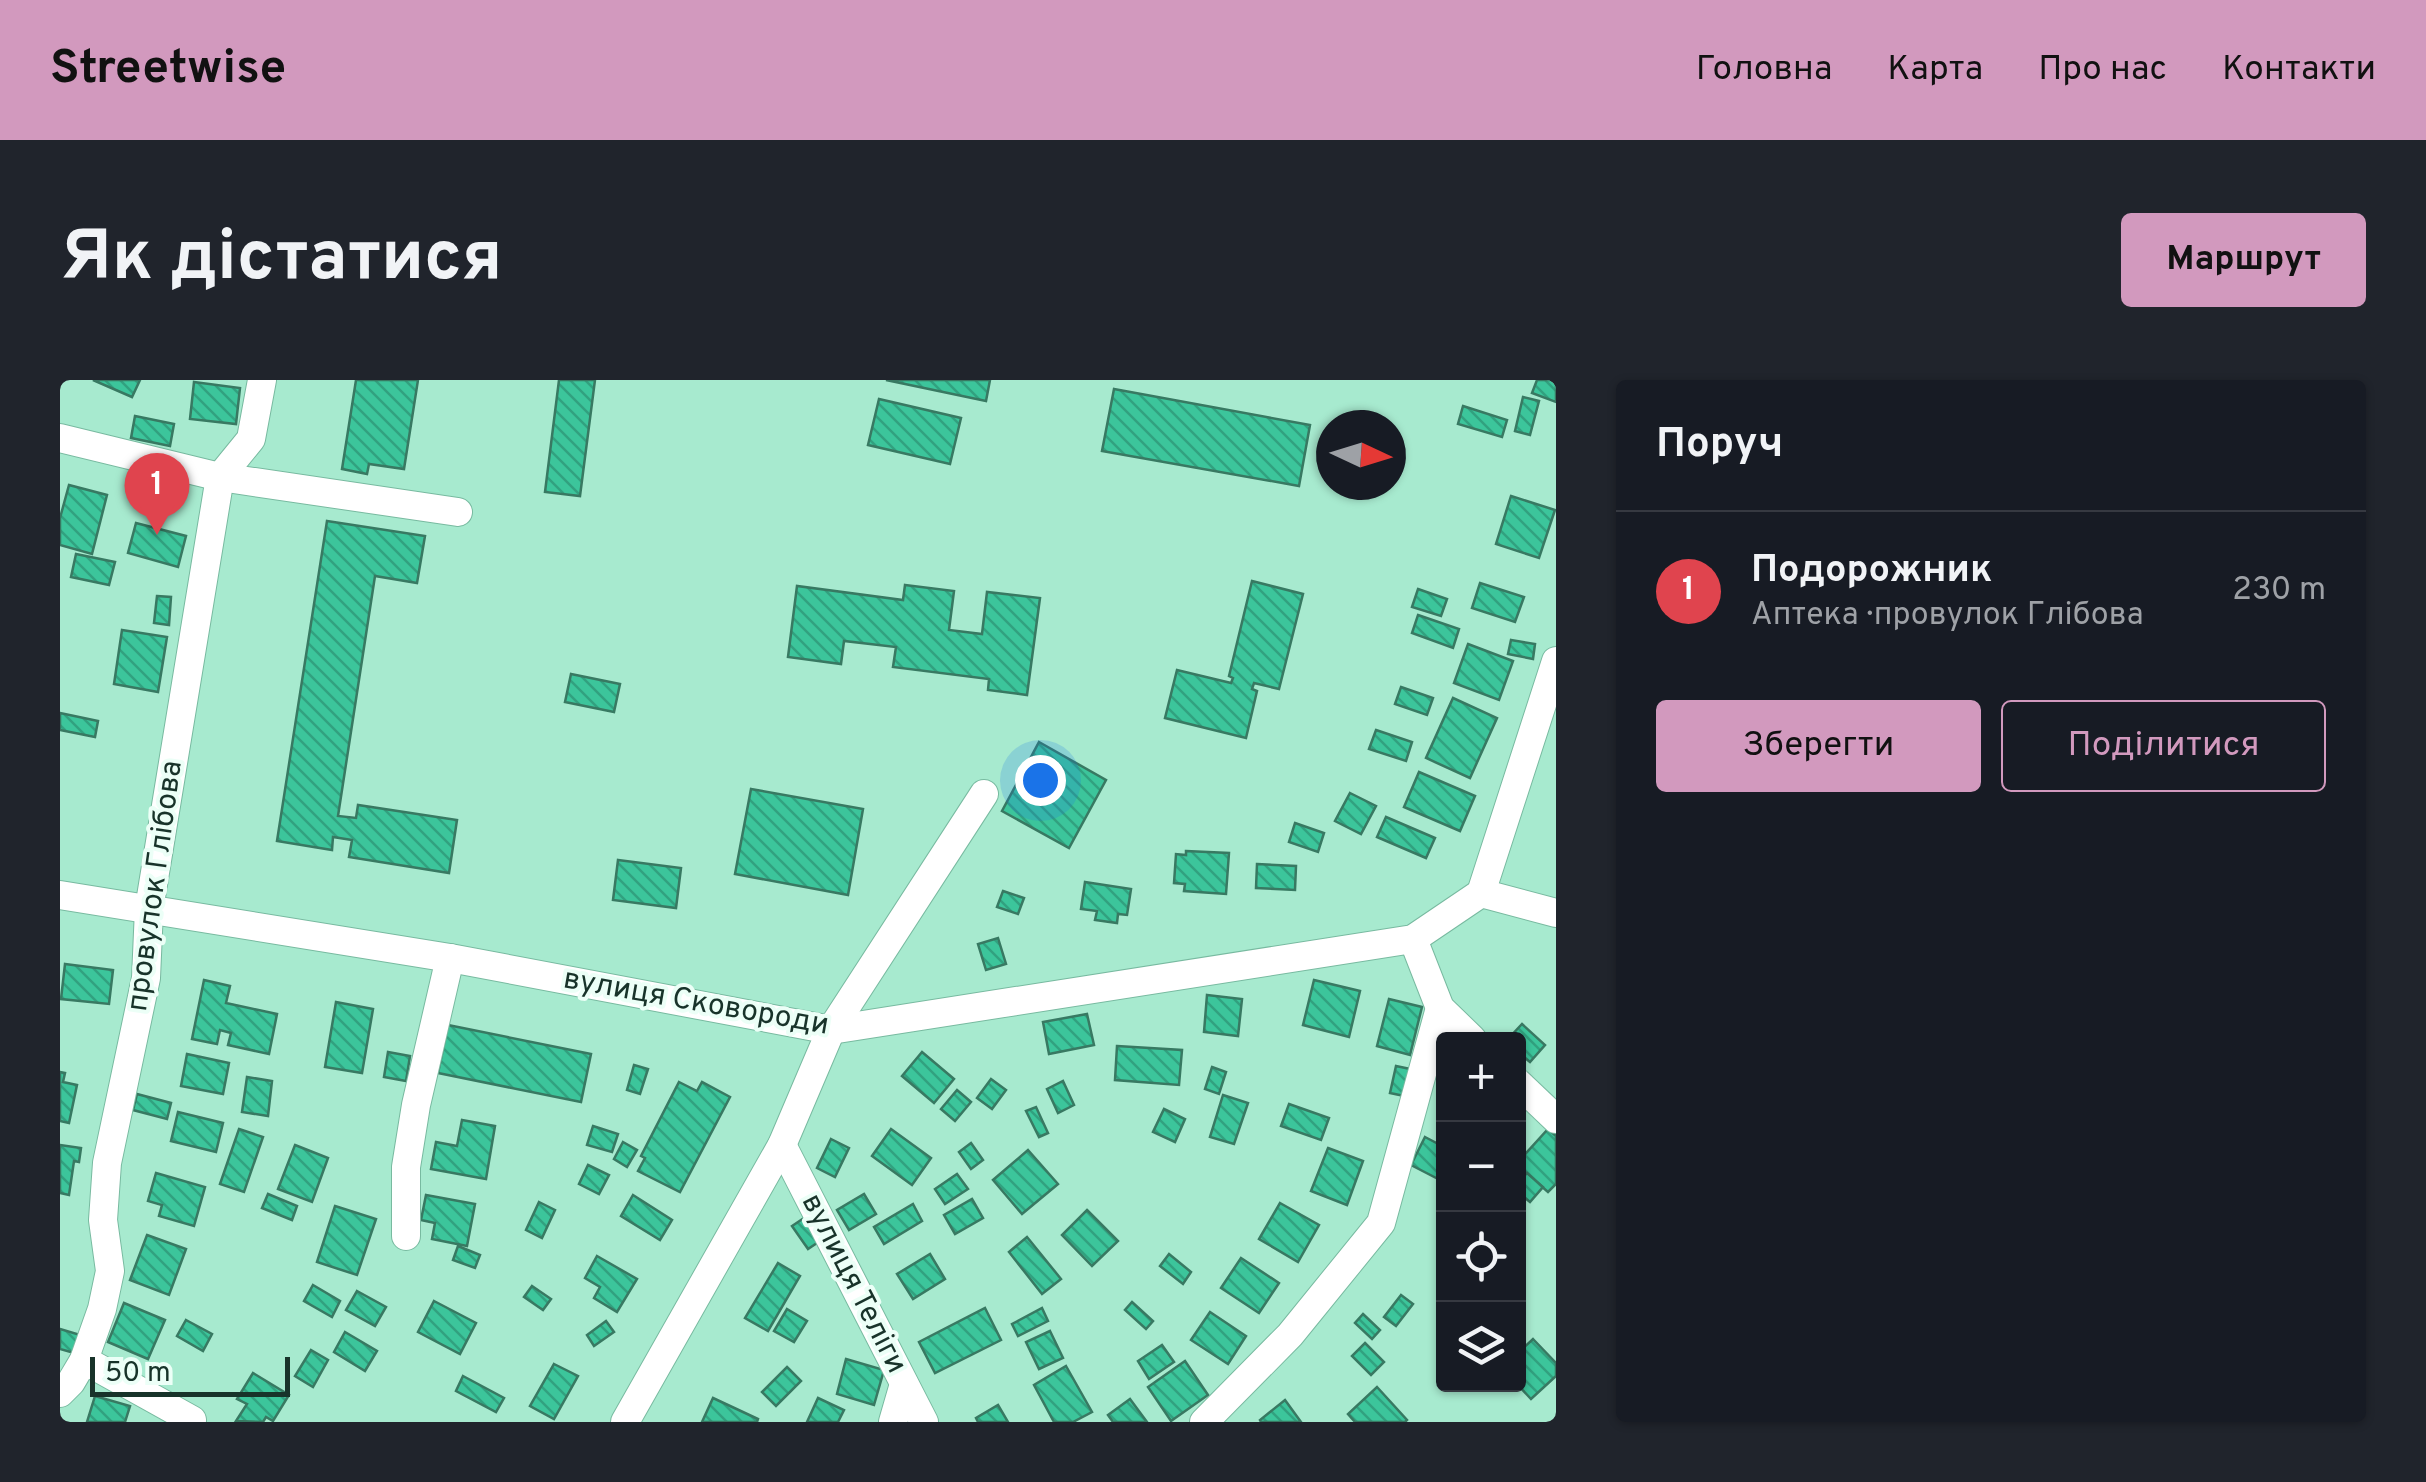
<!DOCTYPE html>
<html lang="uk">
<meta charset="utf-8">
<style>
:root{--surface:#171b24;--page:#20242c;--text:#f1f3f6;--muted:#9ea1a6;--line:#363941;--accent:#d299be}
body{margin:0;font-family:Overpass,sans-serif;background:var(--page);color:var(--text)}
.controls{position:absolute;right:30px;bottom:30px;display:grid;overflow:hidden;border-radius:10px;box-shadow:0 2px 8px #0004}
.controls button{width:90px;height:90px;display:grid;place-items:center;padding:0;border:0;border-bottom:2px solid var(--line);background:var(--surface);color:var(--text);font:50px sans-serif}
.compass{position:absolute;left:1256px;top:30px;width:90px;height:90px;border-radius:50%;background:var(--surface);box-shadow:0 2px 8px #0004;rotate:94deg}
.scale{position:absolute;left:30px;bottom:25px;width:200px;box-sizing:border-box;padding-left:10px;border:5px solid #18332a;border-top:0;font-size:28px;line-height:35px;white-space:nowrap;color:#18332a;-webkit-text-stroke:8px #ecfff7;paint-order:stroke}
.you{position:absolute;left:980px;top:400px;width:35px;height:35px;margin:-25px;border:8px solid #fff;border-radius:50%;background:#1a73e8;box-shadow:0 0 0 15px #1a73e833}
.badge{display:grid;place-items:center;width:65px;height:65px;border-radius:50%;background:var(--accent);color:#fff;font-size:32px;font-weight:700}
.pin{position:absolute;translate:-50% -82px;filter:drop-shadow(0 2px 5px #0008)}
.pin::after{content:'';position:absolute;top:52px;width:35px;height:30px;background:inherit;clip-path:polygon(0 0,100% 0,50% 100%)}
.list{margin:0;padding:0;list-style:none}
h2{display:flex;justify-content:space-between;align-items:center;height:130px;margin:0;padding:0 40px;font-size:42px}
h2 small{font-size:32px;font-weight:400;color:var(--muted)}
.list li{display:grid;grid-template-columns:65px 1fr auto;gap:30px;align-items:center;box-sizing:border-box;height:160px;padding:0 40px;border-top:2px solid var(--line)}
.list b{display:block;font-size:38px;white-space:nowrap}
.list p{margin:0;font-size:32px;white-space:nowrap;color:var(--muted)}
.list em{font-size:32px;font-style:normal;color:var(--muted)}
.actions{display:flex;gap:20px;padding:30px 40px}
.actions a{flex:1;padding:22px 0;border:2px solid var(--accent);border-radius:10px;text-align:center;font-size:35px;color:var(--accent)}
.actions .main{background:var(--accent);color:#111}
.icon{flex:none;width:55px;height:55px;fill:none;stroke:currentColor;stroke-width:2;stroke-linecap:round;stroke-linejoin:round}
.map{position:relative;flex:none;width:1496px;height:1042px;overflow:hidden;border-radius:10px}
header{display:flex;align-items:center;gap:60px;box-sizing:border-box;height:140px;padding:0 50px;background:var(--accent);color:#111}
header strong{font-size:48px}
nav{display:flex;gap:55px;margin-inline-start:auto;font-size:35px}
.intro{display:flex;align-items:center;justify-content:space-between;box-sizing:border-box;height:240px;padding:0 60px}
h1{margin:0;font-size:70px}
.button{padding:25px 45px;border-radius:10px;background:var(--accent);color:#111;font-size:35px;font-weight:700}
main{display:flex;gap:60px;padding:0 60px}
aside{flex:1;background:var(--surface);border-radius:10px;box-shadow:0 2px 8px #0004}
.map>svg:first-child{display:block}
.building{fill:url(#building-back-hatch);stroke:#387962;stroke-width:2.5}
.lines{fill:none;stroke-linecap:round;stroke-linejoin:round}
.minor-casing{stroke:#78baa0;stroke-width:30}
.minor{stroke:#fff;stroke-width:28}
.labels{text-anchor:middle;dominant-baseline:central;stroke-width:8;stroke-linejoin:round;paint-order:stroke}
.street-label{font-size:30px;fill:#18332a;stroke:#ecfff7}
</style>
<header>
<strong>Streetwise</strong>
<nav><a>Головна</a><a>Карта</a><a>Про нас</a><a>Контакти</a></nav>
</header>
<div class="intro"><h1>Як дістатися</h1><a class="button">Маршрут</a></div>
<main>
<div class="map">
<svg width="1496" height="1042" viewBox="0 0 1496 1042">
<defs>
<pattern id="building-back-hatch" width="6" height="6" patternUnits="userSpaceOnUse" patternTransform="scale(2.5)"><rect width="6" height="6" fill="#3cc59b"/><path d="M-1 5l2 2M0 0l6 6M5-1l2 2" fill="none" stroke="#31a17f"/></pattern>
</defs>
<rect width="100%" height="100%" fill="#a7eacf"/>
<!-- building -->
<g class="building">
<polygon points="33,0 80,0 72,17"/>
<polygon points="296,0 358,0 344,89 309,84 307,94 282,89"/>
<polygon points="499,0 535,0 520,116 485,112"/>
<polygon points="826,0 930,0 926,21"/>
<polygon points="1477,0 1496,0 1496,22 1472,13"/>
<polygon points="134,2 180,8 176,44 130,39"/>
<polygon points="1054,9 1250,45 1239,106 1042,71"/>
<polygon points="1463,17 1479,21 1470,55 1455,51"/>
<polygon points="819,19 901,38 890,84 808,65"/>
<polygon points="1403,26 1447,40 1442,57 1398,44"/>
<polygon points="75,36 114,44 110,66 71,58"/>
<polygon points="9,105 47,115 32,174 0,165 0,138"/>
<polygon points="1451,116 1495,130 1479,178 1436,164"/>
<polygon points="267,141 365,156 357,203 315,196 278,436 296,438 298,425 397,440 389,493 289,477 292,460 273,457 272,470 217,461"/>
<polygon points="76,143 126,156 118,187 68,173"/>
<polygon points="16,174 55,182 49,205 11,197"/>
<polygon points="1192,201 1243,214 1219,309 1194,303 1192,309 1197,311 1186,358 1105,338 1117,290 1171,303 1173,298 1169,296"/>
<polygon points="1420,203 1464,217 1455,242 1412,228"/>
<polygon points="845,205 894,211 889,250 922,254 927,212 980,218 967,315 928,310 929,299 833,287 836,267 784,261 781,284 728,277 737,206 843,220"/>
<polygon points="1358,209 1387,219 1381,236 1352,227"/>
<polygon points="97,216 111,217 109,245 94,243"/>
<polygon points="1358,235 1399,249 1393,268 1352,253"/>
<polygon points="62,250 107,257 98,312 54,304"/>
<polygon points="1451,260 1475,264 1473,279 1448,274"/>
<polygon points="1408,264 1453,281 1439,320 1394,303"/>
<polygon points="511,294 560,304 554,332 505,322"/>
<polygon points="1341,307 1373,318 1367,335 1335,324"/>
<polygon points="1393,318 1437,338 1410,398 1366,378"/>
<polygon points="0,333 38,341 35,357 0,350"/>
<polygon points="1316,350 1352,362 1346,381 1309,369"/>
<polygon points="979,362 1046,400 1009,468 942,431"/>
<polygon points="1359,392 1415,416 1400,451 1344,427"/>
<polygon points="691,409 803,429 788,515 675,494"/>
<polygon points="1290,413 1316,426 1301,454 1275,441"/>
<polygon points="1326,437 1375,458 1366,478 1317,457"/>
<polygon points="1235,443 1264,453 1258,472 1229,462"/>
<polygon points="1126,471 1169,473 1166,514 1124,511 1125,504 1114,503 1116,474 1126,475"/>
<polygon points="558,480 621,488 616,528 553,520"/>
<polygon points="1197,484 1236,486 1235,510 1196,508"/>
<polygon points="1025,502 1071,509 1067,535 1058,534 1057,543 1035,540 1037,531 1021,529"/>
<polygon points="943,511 964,518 958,534 937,527"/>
<polygon points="938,558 946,584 926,590 918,564"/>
<polygon points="5,584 53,590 49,624 1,619"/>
<polygon points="144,600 170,606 166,623 217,634 209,674 168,665 171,653 160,650 157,664 132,659"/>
<polygon points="1254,600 1300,611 1289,657 1243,645"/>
<polygon points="1147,615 1182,619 1178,656 1144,652"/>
<polygon points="1329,619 1362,627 1350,675 1317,666"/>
<polygon points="276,622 313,629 302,693 265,687"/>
<polygon points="1027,634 1034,665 989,674 983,642"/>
<polygon points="1462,644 1485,665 1470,682 1458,672 1458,659 1448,659"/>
<polygon points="388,645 531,674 521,722 378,693"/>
<polygon points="1057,666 1122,670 1119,705 1055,700"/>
<polygon points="328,672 350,676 346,701 324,697"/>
<polygon points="862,672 894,699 874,723 842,696"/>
<polygon points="127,674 169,683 163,714 121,706"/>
<polygon points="574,685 588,689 580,714 567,710"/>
<polygon points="1336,686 1355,690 1349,717 1330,713"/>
<polygon points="1152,687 1166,692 1159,714 1145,709"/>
<polygon points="0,692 5,693 3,702 17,705 9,743 0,741"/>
<polygon points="187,697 212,701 208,736 182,732"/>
<polygon points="931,699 946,710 932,729 917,718"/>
<polygon points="1003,701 1014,725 998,733 987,709"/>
<polygon points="619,702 637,711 642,702 670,717 620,812 578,791 585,778 581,776"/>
<polygon points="897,710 911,722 895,741 881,729"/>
<polygon points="77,714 111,723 107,739 73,730"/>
<polygon points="1163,715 1188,723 1174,764 1150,757"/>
<polygon points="1229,724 1269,738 1261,760 1221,746"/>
<polygon points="976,727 988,753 979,757 966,731"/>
<polygon points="1104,729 1125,739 1115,762 1093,752"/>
<polygon points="118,732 163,743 156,772 111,761"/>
<polygon points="402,740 435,746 426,799 371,789 376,762 397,766"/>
<polygon points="533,746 558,754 552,772 527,765"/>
<polygon points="179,749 203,757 184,812 160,804"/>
<polygon points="831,749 871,778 852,805 812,776"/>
<polygon points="1488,749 1496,756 1496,804 1488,812 1458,786 1458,782"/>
<polygon points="1365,757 1384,767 1384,802 1351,785"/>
<polygon points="771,759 789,768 775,797 757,788"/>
<polygon points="563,762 577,770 567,787 554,779"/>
<polygon points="911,763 923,780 911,789 899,772"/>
<polygon points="0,765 21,768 19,782 14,781 9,815 0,813"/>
<polygon points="235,765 268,778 252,822 218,809"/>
<polygon points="1268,768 1303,781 1287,825 1251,811"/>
<polygon points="968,770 998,804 962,834 933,800"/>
<polygon points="528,785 549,795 539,814 519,804"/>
<polygon points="96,793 145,807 134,846 99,836 102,825 88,821"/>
<polygon points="1467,793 1483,807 1470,822 1458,812 1458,802"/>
<polygon points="897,794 908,809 885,824 875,809"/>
<polygon points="208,814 237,826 232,840 202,828"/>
<polygon points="804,814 816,834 789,850 777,830"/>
<polygon points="366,815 415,824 407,866 372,859 375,843 361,840"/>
<polygon points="573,815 612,840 600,860 561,836"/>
<polygon points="912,819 923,838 895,854 884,835"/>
<polygon points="479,822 495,830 482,858 466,850"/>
<polygon points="1220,823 1259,845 1238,882 1199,859"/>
<polygon points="853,824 862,841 824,864 814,847"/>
<polygon points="275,826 316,839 297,895 257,882"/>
<polygon points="1027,830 1058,861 1032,886 1002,855"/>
<polygon points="750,834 766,857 748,869 732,846"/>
<polygon points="87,855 126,869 109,915 70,900"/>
<polygon points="967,857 1001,899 982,914 949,872"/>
<polygon points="398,866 420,875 415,888 393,880"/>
<polygon points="870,874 885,899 853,919 837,894"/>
<polygon points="1109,874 1131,892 1123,904 1100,886"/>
<polygon points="537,876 577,899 557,932 534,918 540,907 525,898"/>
<polygon points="1181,878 1219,903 1199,933 1161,908"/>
<polygon points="718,883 740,896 708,951 685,938"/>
<polygon points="253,905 280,921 272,937 244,921"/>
<polygon points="472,906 491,919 483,930 464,917"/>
<polygon points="297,911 326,927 315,946 286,930"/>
<polygon points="1341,915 1353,924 1336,946 1324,937"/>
<polygon points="374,921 416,943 400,974 358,952"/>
<polygon points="1072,922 1093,941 1086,949 1065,930"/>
<polygon points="64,923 105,940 88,979 48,962"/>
<polygon points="925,928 941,960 875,993 859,962"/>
<polygon points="982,928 988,941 958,956 952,944"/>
<polygon points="727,929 747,941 734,962 714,951"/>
<polygon points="1150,932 1186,956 1168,984 1131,960"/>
<polygon points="1303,934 1320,950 1312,959 1295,943"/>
<polygon points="126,940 152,954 143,971 117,956"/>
<polygon points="546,941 554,952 534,966 527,955"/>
<polygon points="0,949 27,957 21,975 0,969"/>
<polygon points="990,951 1003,978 979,989 966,962"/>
<polygon points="285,952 317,971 305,991 274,972"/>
<polygon points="1473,959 1496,983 1496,996 1471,1019 1457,1004 1458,973"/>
<polygon points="1305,963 1324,982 1311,995 1292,976"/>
<polygon points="1102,965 1114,982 1089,999 1078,981"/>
<polygon points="251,970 268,980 253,1007 235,996"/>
<polygon points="786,979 824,990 814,1025 777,1014"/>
<polygon points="1125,981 1148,1015 1111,1041 1088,1007"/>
<polygon points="494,984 518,996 494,1039 470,1026"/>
<polygon points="1006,986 1032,1032 1013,1042 994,1042 974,1005"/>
<polygon points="727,987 741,1001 716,1026 702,1012"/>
<polygon points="193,993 229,1015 213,1041 206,1037 203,1042 176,1041 187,1024 177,1019"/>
<polygon points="403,996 444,1018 436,1032 396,1011"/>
<polygon points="1317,1007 1347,1040 1345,1042 1295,1042 1288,1034"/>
<polygon points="35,1016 70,1026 65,1042 27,1042"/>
<polygon points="653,1018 698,1039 697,1042 642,1042"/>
<polygon points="758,1018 784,1030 778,1042 747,1042"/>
<polygon points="1070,1019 1087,1042 1053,1042 1048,1035"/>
<polygon points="1225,1020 1241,1042 1201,1042 1200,1040"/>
<polygon points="938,1025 948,1042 918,1042 916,1038"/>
</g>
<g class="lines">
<!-- minor casing -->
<g class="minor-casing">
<g id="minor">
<polyline points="0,58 160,97 398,132"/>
<polyline points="1421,513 1496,281"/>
<polyline points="0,515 390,578 771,650 1353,559 1421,513 1496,533"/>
<polyline points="1353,559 1380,628 1412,659"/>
<polyline points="1458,703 1496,739"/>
<polyline points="722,765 864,1042"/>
<polyline points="346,856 346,787 356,725 390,578"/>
<polyline points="24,980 132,1040"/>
<polyline points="0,1013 11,1002 24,980 42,929 50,891 43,840 47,783 86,598 89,529 160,97 191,59 202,0"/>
<polyline points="565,1042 722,765 771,650 924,414"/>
<polyline points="833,1042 844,1004"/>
<polyline points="1144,1042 1230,955 1321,843 1380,628"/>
</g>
</g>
<!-- minor -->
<use href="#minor" class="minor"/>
</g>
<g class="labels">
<!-- street labels -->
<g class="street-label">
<text transform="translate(96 506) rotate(-82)">провулок Глібова</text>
<text transform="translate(636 623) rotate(10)">вулиця Сковороди</text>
<text transform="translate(793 904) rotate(63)">вулиця Теліги</text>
</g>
</g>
</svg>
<div class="controls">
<button>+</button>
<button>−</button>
<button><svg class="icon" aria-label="locate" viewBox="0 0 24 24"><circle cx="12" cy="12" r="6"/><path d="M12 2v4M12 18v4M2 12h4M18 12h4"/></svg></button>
<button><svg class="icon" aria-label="layers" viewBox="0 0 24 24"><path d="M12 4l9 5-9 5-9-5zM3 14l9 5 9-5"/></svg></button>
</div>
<svg class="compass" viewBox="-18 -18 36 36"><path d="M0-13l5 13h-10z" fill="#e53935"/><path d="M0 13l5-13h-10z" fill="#9ea1a6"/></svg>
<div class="scale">50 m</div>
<div class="you"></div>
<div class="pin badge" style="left:97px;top:155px;background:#e0444e">1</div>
</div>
<aside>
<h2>Поруч<small></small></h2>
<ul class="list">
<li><span class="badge" style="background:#e0444e">1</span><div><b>Подорожник</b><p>Аптека · провулок Глібова</p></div><em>230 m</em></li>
</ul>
<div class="actions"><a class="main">Зберегти</a><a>Поділитися</a></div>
</aside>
</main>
